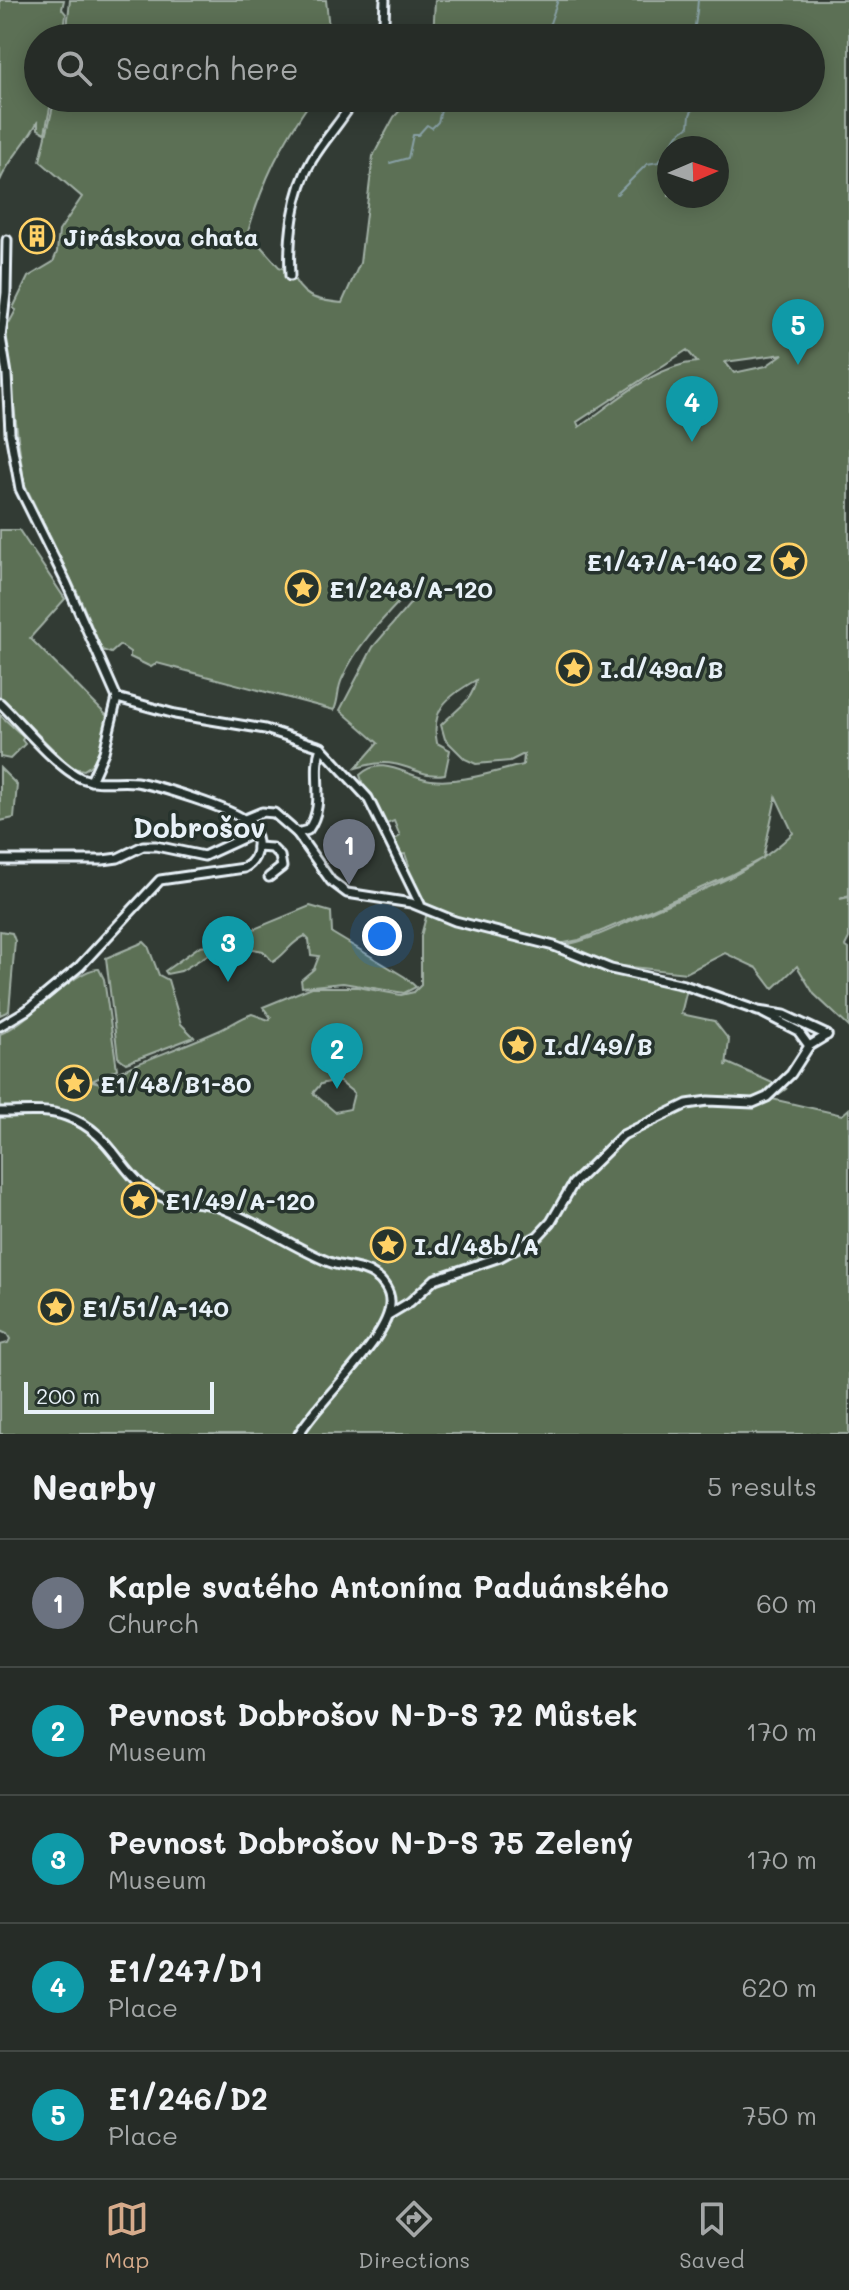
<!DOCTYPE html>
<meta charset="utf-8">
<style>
:root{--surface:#262c27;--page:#323833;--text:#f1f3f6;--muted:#a4a7a7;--line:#424844;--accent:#d6ab8b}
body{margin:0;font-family:Mali,sans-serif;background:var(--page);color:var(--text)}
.compass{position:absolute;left:657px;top:136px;width:72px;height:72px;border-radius:50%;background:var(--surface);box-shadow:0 4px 20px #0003;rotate:88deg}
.scale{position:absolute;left:24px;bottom:20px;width:190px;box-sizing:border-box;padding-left:8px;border:4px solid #e8f1f8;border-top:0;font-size:22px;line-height:28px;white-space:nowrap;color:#e8f1f8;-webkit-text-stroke:6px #26332d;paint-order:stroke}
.you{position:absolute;left:382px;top:936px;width:28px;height:28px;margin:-20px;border:6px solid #fff;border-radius:50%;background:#1a73e8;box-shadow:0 0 0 12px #1a73e833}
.badge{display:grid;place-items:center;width:52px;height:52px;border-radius:50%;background:var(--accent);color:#fff;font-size:26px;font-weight:700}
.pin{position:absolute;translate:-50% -66px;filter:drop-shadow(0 2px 4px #0008)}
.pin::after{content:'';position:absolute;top:42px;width:28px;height:24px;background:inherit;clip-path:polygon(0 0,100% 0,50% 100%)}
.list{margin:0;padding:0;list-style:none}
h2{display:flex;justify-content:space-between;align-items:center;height:104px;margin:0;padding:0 32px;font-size:34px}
h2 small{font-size:26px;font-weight:400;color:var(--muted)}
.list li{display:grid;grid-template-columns:52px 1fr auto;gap:24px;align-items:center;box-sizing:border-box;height:128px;padding:0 32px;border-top:2px solid var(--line)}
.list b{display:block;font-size:30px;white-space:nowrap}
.list p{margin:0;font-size:26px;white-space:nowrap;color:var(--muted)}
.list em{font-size:26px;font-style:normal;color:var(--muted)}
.icon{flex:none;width:44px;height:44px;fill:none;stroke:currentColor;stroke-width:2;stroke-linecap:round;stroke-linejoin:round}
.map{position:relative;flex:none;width:849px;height:1434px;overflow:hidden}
.search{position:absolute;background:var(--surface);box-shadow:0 4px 20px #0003;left:24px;right:24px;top:24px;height:88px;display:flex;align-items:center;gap:20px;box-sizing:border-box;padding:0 28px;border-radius:44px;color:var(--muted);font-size:30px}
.sheet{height:744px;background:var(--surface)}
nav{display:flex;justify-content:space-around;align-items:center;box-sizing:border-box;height:112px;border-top:2px solid var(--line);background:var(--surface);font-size:22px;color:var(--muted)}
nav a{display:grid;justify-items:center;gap:4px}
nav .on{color:var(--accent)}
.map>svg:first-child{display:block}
.green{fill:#5b7054;stroke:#a2b0a6;stroke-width:2;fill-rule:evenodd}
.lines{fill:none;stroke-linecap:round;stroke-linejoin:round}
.stream{stroke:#88a0a5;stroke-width:2}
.minor-casing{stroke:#e8f1f8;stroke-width:13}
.minor{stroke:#26332d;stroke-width:7}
.labels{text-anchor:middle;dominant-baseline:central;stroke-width:7;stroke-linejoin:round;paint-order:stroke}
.poi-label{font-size:24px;font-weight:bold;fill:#e8f1f8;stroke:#26332d;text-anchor:start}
.quarter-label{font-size:28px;font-weight:bold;fill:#e8f1f8;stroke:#26332d}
</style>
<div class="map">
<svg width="849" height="1434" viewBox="0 0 849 1434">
<rect width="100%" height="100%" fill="#323b34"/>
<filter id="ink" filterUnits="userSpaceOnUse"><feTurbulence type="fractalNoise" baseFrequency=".0125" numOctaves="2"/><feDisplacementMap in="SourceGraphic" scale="16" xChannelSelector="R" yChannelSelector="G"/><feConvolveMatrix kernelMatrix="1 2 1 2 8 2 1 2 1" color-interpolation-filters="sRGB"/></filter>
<g filter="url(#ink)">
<!-- green -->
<g class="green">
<path d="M0,0H64L62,9L66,14L63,38H38V98H52L45,133L38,129V121C27,143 9,158 0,181Z"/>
<polygon points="70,0 326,0 330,38 66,38"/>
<path d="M435,0H849V895L840,899L849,897V938L845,946L849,949V1027L814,994L797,966L773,989L757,968L725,953L686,973L614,965L559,946C592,941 622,924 652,911C708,887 748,876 793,833L776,797L763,858L731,875L604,930L579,940L559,944L456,918L428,907L422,903L404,868L409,865L405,854L397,855L391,842L400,836L394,821L384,825L366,794L360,775C382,754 407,777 431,780C460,784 495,771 523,765L524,754L510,761L476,764L465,759L445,739L441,725C456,709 472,703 476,680C448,696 430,709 437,743L450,750L445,774C425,778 413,767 394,764C381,761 368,765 356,768L378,743L340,710L373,647L415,598L413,587C387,615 358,642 342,679C337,689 339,700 334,710L157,663L151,667L130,657V652L120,645L111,653L102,650L78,594L24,483L5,339L8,325L16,310L13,308L28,277L53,262L57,252L59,231L82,197L40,161L55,98H313C281,144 264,178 248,232L279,267L290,271C302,298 314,300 342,303L360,263L373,156L394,117L411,98H811V38H433ZM669,148H717V196H669ZM687,350L697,362C653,366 614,403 579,427L577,422ZM783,354L766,366L734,373L725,362Z"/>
<path d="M0,530H19L65,599L30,638L107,716C107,734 101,761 84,770L72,768L0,697Z"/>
<polygon points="0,715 24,737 22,740 25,744 10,759 0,757"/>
<polygon points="0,768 17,785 14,818 0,821"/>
<path d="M310,906L331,912L332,933L405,977L416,987L404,993L343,983L302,987L301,980L314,969L319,956L311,955L309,940L305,936C291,942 286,954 273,962L263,951L248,948L230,961L209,954L181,971L167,974L165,971L200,946L220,943Z"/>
<path d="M427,913L550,948L628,977L687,989L681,1014L714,1021L729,1040L726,1066L728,1063L786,1089L772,1099L842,1115L849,1109V1434H303L391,1323C397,1305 394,1285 378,1273C364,1263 347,1265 332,1259C290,1244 254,1211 211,1201C193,1196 173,1200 156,1192C138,1185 131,1167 120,1152C86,1109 51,1108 0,1108V1034C27,1024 76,967 99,969L104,979L117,1069L92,1081L112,1086L105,1078C141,1061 180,1048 218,1031C230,1026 240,1018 252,1014L269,1020L271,1018L263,1007L312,987H358L401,995L414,992L421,985V936ZM333,1081L340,1082L354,1093L350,1109L335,1112L313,1093L321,1084Z"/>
<polygon points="0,931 12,933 15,941 9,1011 0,1015"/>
<polygon points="144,942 148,946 159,975 168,980 181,1024 194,1037 126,1063 118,1057 106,958"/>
<path d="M0,1116C22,1116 46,1113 66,1120C118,1140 119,1194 172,1204C184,1206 197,1205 209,1208C251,1218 288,1251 329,1266C344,1272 362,1270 375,1280C381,1285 386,1294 386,1301C390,1333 313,1403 295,1434H0V1345L8,1343L10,1339L7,1334L0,1331Z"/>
</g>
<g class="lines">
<!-- stream -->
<g class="stream">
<polyline points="521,38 528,34 548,29 558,0"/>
<path d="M692,38C696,25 697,14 698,0"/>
<polyline points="390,163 408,158 413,135 418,135 427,125 432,128 438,122 443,103 458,98"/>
<polyline points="617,194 647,164 659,162 678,134 689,126 690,115 698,98"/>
</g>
<!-- minor casing -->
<g class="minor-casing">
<g id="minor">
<polyline points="378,38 384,21 385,0"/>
<polyline points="7,240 6,293 1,337 7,374 10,433 20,489 66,582 117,698 104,752 91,781"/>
<path d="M290,276C288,239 293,192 312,160C325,138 343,120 355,98"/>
<polyline points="117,698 175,714 265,729 321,747 368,798 420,904"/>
<path d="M0,703C20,722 57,768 81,778C99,785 117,780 136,782C155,785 233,809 246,821C252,826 256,835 257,842C258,853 254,863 244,868L160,880L80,966L27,1010L0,1026"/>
<polyline points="245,819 262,812 274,813 297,833 331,881 347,893 411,903 455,921 554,946 611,969 684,985 758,1011 784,1015 827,1035"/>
<path d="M297,833L308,830C327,803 311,775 321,747"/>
<polyline points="257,847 272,848 280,856 282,867 269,877"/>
<polyline points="0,860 103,860 118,858 143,846 156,846 204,856 254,833"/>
<polyline points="763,1013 798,1031 809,1046"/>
<path d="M0,1112C22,1112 46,1109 66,1116C121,1135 121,1190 173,1200C186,1203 201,1201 215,1206C255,1220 290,1246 329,1262C344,1268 361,1266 375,1276C383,1281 390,1292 390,1301C393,1336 318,1400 299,1434"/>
<polyline points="390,1314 410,1302 435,1279 500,1257 538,1236 551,1222 573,1184 623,1135 687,1104 708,1101 753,1103 767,1097 791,1074 809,1046 827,1035"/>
</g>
</g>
<!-- minor -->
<use href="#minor" class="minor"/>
</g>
</g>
<!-- icons -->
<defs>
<g id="building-ring" transform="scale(1.8)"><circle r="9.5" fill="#26332d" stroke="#ffd166" stroke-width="1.5"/><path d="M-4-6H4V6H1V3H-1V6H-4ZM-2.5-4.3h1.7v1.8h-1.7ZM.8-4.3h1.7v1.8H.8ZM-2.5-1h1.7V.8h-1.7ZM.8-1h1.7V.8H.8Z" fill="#ffd166"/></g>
<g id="sight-ring" transform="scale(1.8)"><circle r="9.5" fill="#26332d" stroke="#ffd166" stroke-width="1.5"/><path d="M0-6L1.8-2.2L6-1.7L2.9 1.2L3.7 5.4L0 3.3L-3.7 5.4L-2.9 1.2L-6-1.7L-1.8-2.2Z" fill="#ffd166"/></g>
</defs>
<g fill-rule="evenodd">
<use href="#building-ring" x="37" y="236"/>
<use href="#sight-ring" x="789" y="561"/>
<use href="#sight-ring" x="303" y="588"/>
<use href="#sight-ring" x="574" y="668"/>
<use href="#sight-ring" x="518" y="1045"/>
<use href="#sight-ring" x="74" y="1083"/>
<use href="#sight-ring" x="139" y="1200"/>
<use href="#sight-ring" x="388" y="1245"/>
<use href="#sight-ring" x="56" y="1307"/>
</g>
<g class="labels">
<!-- poi labels -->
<g class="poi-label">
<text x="63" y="236">Jiráskova chata</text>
<text x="763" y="561" text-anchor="end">E1/47/A-140 Z</text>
<text x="329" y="588">E1/248/A-120</text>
<text x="600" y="668">I.d/49a/B</text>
<text x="544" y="1045">I.d/49/B</text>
<text x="100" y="1083">E1/48/B1-80</text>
<text x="165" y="1200">E1/49/A-120</text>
<text x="414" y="1245">I.d/48b/A</text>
<text x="82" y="1307">E1/51/A-140</text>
</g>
<!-- quarter labels -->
<g class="quarter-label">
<text x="199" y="827">Dobrošov</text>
</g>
</g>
</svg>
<svg class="compass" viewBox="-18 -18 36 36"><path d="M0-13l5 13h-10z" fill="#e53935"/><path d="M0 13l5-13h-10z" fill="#a4a7a7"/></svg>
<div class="scale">200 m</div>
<div class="you"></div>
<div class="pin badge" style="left:349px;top:885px;background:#6b7280">1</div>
<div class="pin badge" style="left:337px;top:1089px;background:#0f9aa8">2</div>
<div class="pin badge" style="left:228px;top:982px;background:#0f9aa8">3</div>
<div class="pin badge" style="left:692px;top:442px;background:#0f9aa8">4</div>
<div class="pin badge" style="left:798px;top:365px;background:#0f9aa8">5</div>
<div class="search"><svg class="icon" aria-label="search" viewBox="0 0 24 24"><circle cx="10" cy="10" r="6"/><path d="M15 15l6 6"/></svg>Search here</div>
</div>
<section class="sheet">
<h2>Nearby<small>5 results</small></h2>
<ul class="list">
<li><span class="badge" style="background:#6b7280">1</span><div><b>Kaple svatého Antonína Paduánského</b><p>Church</p></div><em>60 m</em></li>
<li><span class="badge" style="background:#0f9aa8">2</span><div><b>Pevnost Dobrošov N-D-S 72 Můstek</b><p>Museum</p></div><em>170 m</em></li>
<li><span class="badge" style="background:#0f9aa8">3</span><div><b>Pevnost Dobrošov N-D-S 75 Zelený</b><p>Museum</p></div><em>170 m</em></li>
<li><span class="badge" style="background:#0f9aa8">4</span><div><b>E1/247/D1</b><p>Place</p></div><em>620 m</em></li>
<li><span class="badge" style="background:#0f9aa8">5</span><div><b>E1/246/D2</b><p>Place</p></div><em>750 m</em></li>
</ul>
</section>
<nav>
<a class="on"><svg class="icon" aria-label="map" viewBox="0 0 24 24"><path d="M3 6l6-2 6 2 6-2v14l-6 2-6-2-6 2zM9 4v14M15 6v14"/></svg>Map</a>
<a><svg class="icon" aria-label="directions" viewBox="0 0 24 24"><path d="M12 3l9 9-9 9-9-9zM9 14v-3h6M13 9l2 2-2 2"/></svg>Directions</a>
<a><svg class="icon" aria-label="saved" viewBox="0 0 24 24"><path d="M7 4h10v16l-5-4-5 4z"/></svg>Saved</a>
</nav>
